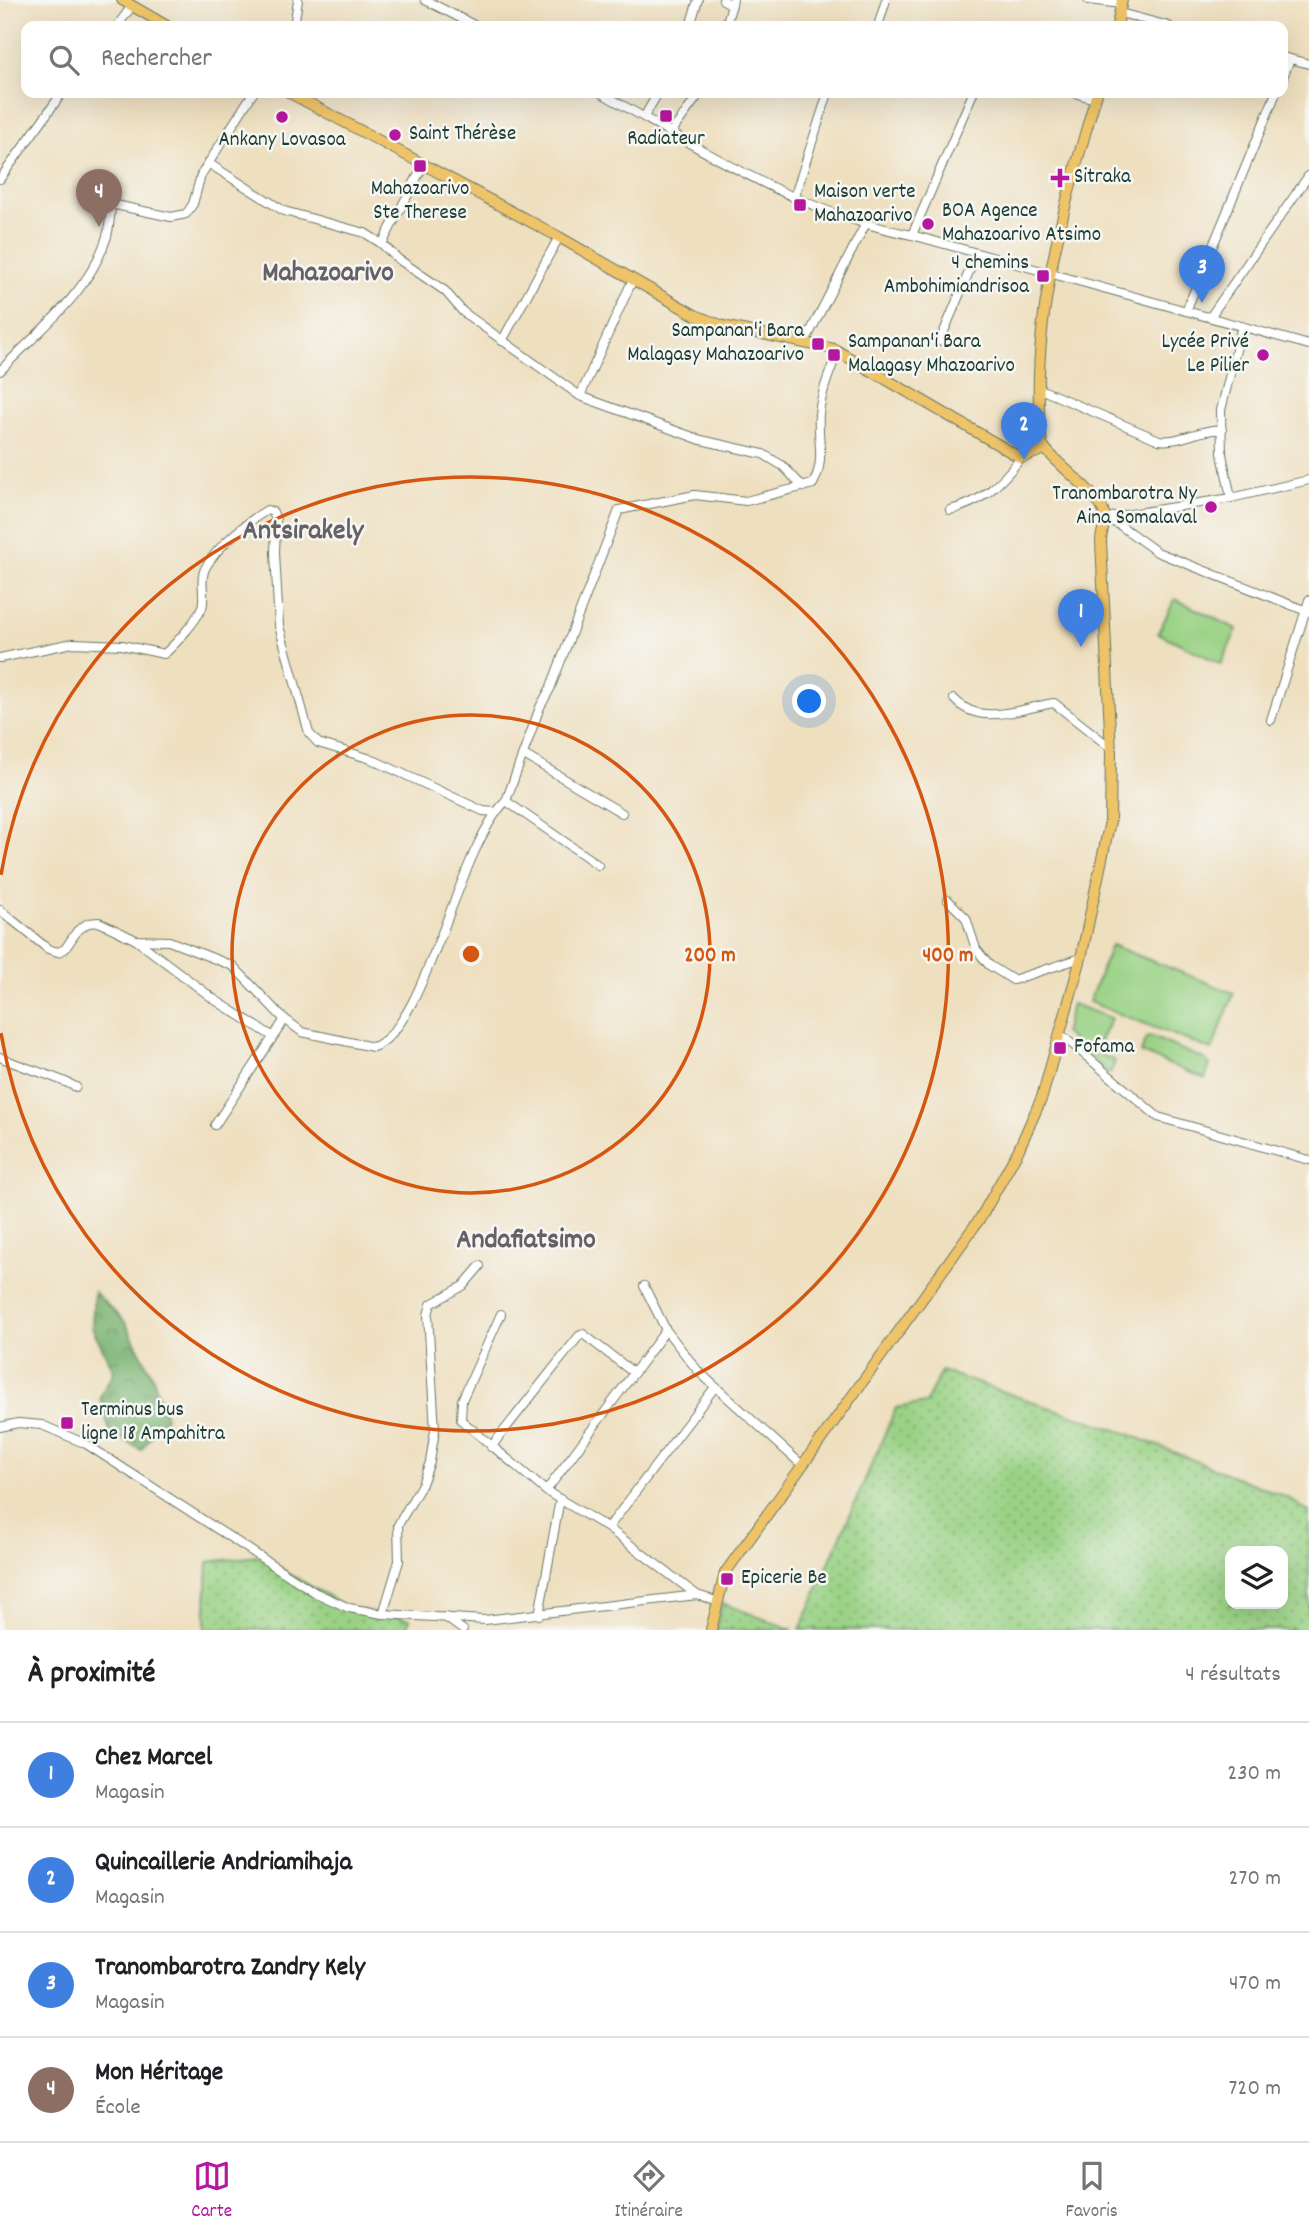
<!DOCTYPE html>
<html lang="fr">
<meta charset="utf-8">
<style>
:root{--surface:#fff;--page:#f6f6f6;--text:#202124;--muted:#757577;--line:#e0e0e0;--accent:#b5179e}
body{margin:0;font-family:Dekko,sans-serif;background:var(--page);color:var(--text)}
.controls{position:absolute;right:21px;bottom:21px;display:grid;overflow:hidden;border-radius:14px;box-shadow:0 7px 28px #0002}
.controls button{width:63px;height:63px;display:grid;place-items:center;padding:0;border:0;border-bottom:2px solid var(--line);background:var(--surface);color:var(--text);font:35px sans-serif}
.you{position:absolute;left:810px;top:702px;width:24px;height:24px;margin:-18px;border:5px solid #fff;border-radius:50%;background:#1a73e8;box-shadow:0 0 0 10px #1a73e833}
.badge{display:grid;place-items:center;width:46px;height:46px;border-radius:50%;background:var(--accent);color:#fff;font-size:23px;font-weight:700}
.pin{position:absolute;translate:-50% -58px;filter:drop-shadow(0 2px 4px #0008)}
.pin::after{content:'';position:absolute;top:37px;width:24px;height:21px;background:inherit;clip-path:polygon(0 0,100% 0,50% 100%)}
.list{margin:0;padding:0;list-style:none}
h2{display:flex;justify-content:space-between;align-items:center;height:91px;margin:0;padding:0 28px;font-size:30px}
h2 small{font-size:23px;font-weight:400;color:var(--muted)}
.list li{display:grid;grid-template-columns:46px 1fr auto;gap:21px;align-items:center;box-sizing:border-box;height:105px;padding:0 28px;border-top:2px solid var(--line)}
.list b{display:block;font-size:26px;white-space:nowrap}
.list p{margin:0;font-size:23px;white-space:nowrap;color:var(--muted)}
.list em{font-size:23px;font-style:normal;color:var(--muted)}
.icon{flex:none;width:38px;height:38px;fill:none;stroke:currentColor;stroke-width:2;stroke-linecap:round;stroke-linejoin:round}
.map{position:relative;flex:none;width:1309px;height:1630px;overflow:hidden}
.search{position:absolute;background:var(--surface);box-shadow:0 7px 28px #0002;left:21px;right:21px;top:21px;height:77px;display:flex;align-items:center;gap:18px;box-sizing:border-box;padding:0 24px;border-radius:14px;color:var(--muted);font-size:26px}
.sheet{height:511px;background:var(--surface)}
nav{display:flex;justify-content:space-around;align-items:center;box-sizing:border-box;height:98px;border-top:2px solid var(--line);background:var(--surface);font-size:19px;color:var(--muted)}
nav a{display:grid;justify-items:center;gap:4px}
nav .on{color:var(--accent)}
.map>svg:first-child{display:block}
.grass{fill:url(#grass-dots);stroke:#5c885c;stroke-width:2;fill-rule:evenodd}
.forest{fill:url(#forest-crowns);stroke:#4d7853;stroke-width:2}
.garden{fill:#9ad285;stroke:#5c885c;stroke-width:2}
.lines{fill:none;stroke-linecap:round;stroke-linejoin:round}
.minor-casing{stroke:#677665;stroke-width:10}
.major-casing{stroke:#677665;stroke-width:12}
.minor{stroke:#fff;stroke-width:8}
.major{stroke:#efc469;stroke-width:10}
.ring{fill:none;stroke:#d45610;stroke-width:3.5}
.poi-dot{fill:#b5179e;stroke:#f6f6f2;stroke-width:2.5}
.labels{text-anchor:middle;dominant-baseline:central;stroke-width:5;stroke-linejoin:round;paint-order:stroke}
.poi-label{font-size:21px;fill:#1f3d34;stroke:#f6f6f2;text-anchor:start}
.district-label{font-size:28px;font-weight:bold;fill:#666166;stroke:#f6f6f2}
.centre{fill:#d45610;stroke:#f6f6f2;stroke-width:3.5}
.ring-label{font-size:21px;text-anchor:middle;font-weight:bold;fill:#d45610;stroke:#f6f6f2;stroke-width:5;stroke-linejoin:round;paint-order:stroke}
</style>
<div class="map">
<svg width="1309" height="1630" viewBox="0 0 1309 1630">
<defs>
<pattern id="grass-dots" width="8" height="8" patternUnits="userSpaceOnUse" patternTransform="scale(1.75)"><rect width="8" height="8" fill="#9ad285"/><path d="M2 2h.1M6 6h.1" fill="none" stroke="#7dac6e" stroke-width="1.8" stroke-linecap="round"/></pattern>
<pattern id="forest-crowns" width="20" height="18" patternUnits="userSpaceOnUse" patternTransform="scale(1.75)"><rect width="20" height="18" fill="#7bb472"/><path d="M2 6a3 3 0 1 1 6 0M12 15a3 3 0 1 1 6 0" fill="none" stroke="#64945e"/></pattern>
</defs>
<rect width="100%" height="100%" fill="#f6f6f2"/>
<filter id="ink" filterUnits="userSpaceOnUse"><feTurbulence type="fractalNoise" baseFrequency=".0143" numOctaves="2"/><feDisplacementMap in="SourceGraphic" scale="14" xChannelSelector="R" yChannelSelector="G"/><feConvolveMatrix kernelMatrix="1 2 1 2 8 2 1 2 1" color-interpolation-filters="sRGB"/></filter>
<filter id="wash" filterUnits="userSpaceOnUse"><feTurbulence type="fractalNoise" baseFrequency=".00686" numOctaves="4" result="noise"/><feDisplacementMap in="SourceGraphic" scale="28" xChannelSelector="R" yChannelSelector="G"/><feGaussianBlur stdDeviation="1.57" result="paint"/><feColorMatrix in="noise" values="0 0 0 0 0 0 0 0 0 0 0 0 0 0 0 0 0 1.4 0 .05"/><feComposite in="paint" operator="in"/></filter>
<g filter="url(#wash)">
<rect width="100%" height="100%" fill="#eedfbf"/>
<!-- grass -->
<g class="grass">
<path d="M941,1371L1126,1433L1288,1498L1309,1512V1630H800L896,1408L926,1403ZM1230,1551H1283V1604H1230Z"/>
<polygon points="258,1556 349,1608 410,1619 405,1630 205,1630 208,1562"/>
<polygon points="722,1603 793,1630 716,1630"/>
</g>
<!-- forest -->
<polygon class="forest" points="94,1292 125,1322 152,1375 166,1417 141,1450 110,1432 100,1397 114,1371 92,1327"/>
<!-- garden -->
<g class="garden">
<polygon points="1175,599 1237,629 1221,664 1158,633"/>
<polygon points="1111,945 1234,993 1212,1050 1089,1002"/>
<polygon points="1072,1004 1111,1018 1097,1047 1099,1054 1115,1061 1110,1074 1064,1033"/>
<polygon points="1152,1037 1206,1060 1210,1065 1205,1079 1141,1053 1146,1038"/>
</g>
</g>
<g filter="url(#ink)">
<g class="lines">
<!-- minor casing -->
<g class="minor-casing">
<g id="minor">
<polyline points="425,0 476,26"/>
<polyline points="723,0 732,5"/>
<polyline points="1088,0 1122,4"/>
<polyline points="1120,13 1169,26"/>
<polyline points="117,26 132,6"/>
<polyline points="294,26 298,0"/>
<polyline points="690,26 698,0"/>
<polyline points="726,26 733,0"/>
<polyline points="878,26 886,0"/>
<polyline points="1283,57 1309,64"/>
<polyline points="1283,77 1290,59"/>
<path d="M601,93C702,149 797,213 912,235L1309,345"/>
<polyline points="1074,93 1095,99"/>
<polyline points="644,117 658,93"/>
<polyline points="670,134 700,93"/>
<polyline points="208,163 284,211 365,233 382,244"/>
<polyline points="424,164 382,244 398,259 445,291 463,312 580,396 701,440 763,454 783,466 803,487"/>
<polyline points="0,179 62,93"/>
<polyline points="794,198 828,93"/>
<polyline points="912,235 973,93"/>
<polyline points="1186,311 1276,93"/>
<polyline points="1210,317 1309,175"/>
<polyline points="502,341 559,237"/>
<polyline points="940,341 976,255"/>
<polyline points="804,344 865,225"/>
<path d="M0,371C39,330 90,293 107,236C110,226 110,215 111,204L171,217L186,214L193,204L201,175L253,93"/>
<path d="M1040,389L1159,440C1181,443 1200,428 1222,430"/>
<polyline points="580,396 633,279"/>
<polyline points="1231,498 1222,454 1221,410 1242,326"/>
<path d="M950,510C982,503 1001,483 1021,458"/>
<polyline points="1105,518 1121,526 1157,552 1309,612"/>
<polyline points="1106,518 1231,498 1309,480"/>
<path d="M0,658L73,643L122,645L164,654C175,645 196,621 202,608C206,595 198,578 207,565C219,545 247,522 267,510L273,512L276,520L275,553L279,626L309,733L318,743L371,759L483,811L495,812"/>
<path d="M954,699C981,728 1021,708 1054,703L1111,748"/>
<polyline points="1271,720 1309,600"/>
<polyline points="524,755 622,813"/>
<polyline points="506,801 598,865"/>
<polyline points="948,900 966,918 976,949 989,965 1013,980 1081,958"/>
<path d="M0,910L48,949L58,952L65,949L77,931L88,923L99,922L136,940L169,941L233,966L281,1016L302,1032L373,1047C426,1030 457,849 506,801L540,707L550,689L619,510L695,495L746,501L813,484C826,459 817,441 819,414C821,393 830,371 838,351"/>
<polyline points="136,940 215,1000 272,1036"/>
<polyline points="1059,1033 1158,1117 1309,1160"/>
<path d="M0,1057C25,1069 51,1074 76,1087"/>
<polyline points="215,1125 285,1019"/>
<polyline points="644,1286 666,1330 698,1371 802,1465"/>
<polyline points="501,1314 462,1400 461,1420 546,1491 608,1528 697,1595"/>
<polyline points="0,1427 18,1423 42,1425 86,1444 316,1593 349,1608 383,1614 485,1620 697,1595 716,1601"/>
<polyline points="491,1447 579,1336 583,1334 634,1373"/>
<polyline points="546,1491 666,1330"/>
<polyline points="608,1528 715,1387"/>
<polyline points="383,1614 399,1561 398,1525 422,1484 430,1462 435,1430 428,1315 431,1304 463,1286 480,1266"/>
<polyline points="539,1615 560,1499"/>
<polyline points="445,1617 463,1630"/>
</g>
</g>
<!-- major casing -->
<g class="major-casing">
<g id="major">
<polyline points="122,0 167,26"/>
<polyline points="1117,26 1122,0"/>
<polyline points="290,93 559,237 695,315 723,326 834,349 1021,458 1045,449"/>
<path d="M711,1630L725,1573L981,1217L1018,1151L1042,1097L1081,958L1110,821L1111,753L1101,541C1101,533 1105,526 1105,519C1106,496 1054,465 1042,444C1027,330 1065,201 1097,93"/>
</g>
</g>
<!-- minor -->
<use href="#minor" class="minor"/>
<!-- major -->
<use href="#major" class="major"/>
</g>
</g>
<!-- distance rings -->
<g class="ring">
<circle cx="471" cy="954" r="239"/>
<path d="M1 875A477 477 0 1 1 1 1033"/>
</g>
<!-- markers -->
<g class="poi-dot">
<rect x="659" y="109" width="14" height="14" rx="3.5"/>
<circle cx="282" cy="117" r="7"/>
<circle cx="395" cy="135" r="7"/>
<rect x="413" y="159" width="14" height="14" rx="3.5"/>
<path d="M1056.5 167.5h7v7h7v7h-7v7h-7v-7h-7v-7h7z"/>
<rect x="793" y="198" width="14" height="14" rx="3.5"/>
<circle cx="928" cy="224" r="7"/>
<rect x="1036" y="269" width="14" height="14" rx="3.5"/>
<rect x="811" y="337" width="14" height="14" rx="3.5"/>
<rect x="827" y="348" width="14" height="14" rx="3.5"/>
<circle cx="1263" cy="355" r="7"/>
<circle cx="1211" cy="507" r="7"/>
<rect x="1053" y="1041" width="14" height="14" rx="3.5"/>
<rect x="60" y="1416" width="14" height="14" rx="3.5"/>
<rect x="720" y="1572" width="14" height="14" rx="3.5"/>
</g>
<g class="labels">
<!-- poi labels -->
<g class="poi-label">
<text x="409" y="135">Saint Thérèse</text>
<text x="666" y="140" text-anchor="middle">Radiateur</text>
<text x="282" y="141" text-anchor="middle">Ankany Lovasoa</text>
<text x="1074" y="178">Sitraka</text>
<text x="420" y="190" text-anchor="middle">Mahazoarivo<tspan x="420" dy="24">Ste Therese</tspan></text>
<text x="814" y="193">Maison verte<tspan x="814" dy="24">Mahazoarivo</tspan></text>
<text x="942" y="212">BOA Agence<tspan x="942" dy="24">Mahazoarivo Atsimo</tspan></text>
<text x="1029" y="264" text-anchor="end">4 chemins<tspan x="1029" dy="24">Ambohimiandrisoa</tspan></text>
<text x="804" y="332" text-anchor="end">Sampanan'i Bara<tspan x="804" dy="24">Malagasy Mahazoarivo</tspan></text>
<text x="848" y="343">Sampanan'i Bara<tspan x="848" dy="24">Malagasy Mhazoarivo</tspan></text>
<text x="1249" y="343" text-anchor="end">Lycée Privé<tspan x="1249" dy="24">Le Pilier</tspan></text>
<text x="1197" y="495" text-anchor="end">Tranombarotra Ny<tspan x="1197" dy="24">Aina Somalaval</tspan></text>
<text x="1074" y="1048">Fofama</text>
<text x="81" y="1411">Terminus bus<tspan x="81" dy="24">ligne 18 Ampahitra</tspan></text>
<text x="741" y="1579">Epicerie Be</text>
</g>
<!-- district labels -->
<g class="district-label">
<text x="328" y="275">Mahazoarivo</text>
<text x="303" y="533">Antsirakely</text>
<text x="526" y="1242">Andafiatsimo</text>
</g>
</g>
<circle cx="471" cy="954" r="10" class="centre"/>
<g class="ring-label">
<text x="710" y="961">200 m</text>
<text x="948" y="961">400 m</text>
</g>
</svg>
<div class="controls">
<button><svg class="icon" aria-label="layers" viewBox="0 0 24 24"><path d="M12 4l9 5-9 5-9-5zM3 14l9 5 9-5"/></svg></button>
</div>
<div class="you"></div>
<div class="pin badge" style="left:1081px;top:647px;background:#3f7fe0">1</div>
<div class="pin badge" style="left:1024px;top:460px;background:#3f7fe0">2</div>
<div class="pin badge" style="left:1202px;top:303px;background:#3f7fe0">3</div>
<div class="pin badge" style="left:99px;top:227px;background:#8d6e63">4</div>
<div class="search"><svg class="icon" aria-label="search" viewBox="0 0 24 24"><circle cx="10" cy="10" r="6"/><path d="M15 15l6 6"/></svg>Rechercher</div>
</div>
<section class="sheet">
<h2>À proximité<small>4 résultats</small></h2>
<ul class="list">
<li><span class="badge" style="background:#3f7fe0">1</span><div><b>Chez Marcel</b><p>Magasin</p></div><em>230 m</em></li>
<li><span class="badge" style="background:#3f7fe0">2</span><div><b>Quincaillerie Andriamihaja</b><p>Magasin</p></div><em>270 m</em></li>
<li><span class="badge" style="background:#3f7fe0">3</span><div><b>Tranombarotra Zandry Kely</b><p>Magasin</p></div><em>470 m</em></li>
<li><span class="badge" style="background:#8d6e63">4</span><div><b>Mon Héritage</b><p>École</p></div><em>720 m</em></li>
</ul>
</section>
<nav>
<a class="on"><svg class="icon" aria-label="map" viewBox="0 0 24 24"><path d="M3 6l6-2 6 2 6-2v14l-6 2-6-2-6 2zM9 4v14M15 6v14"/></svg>Carte</a>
<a><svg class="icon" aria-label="directions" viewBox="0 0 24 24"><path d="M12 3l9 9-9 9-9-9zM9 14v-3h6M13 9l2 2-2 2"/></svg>Itinéraire</a>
<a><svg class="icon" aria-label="saved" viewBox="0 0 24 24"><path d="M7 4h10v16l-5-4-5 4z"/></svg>Favoris</a>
</nav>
